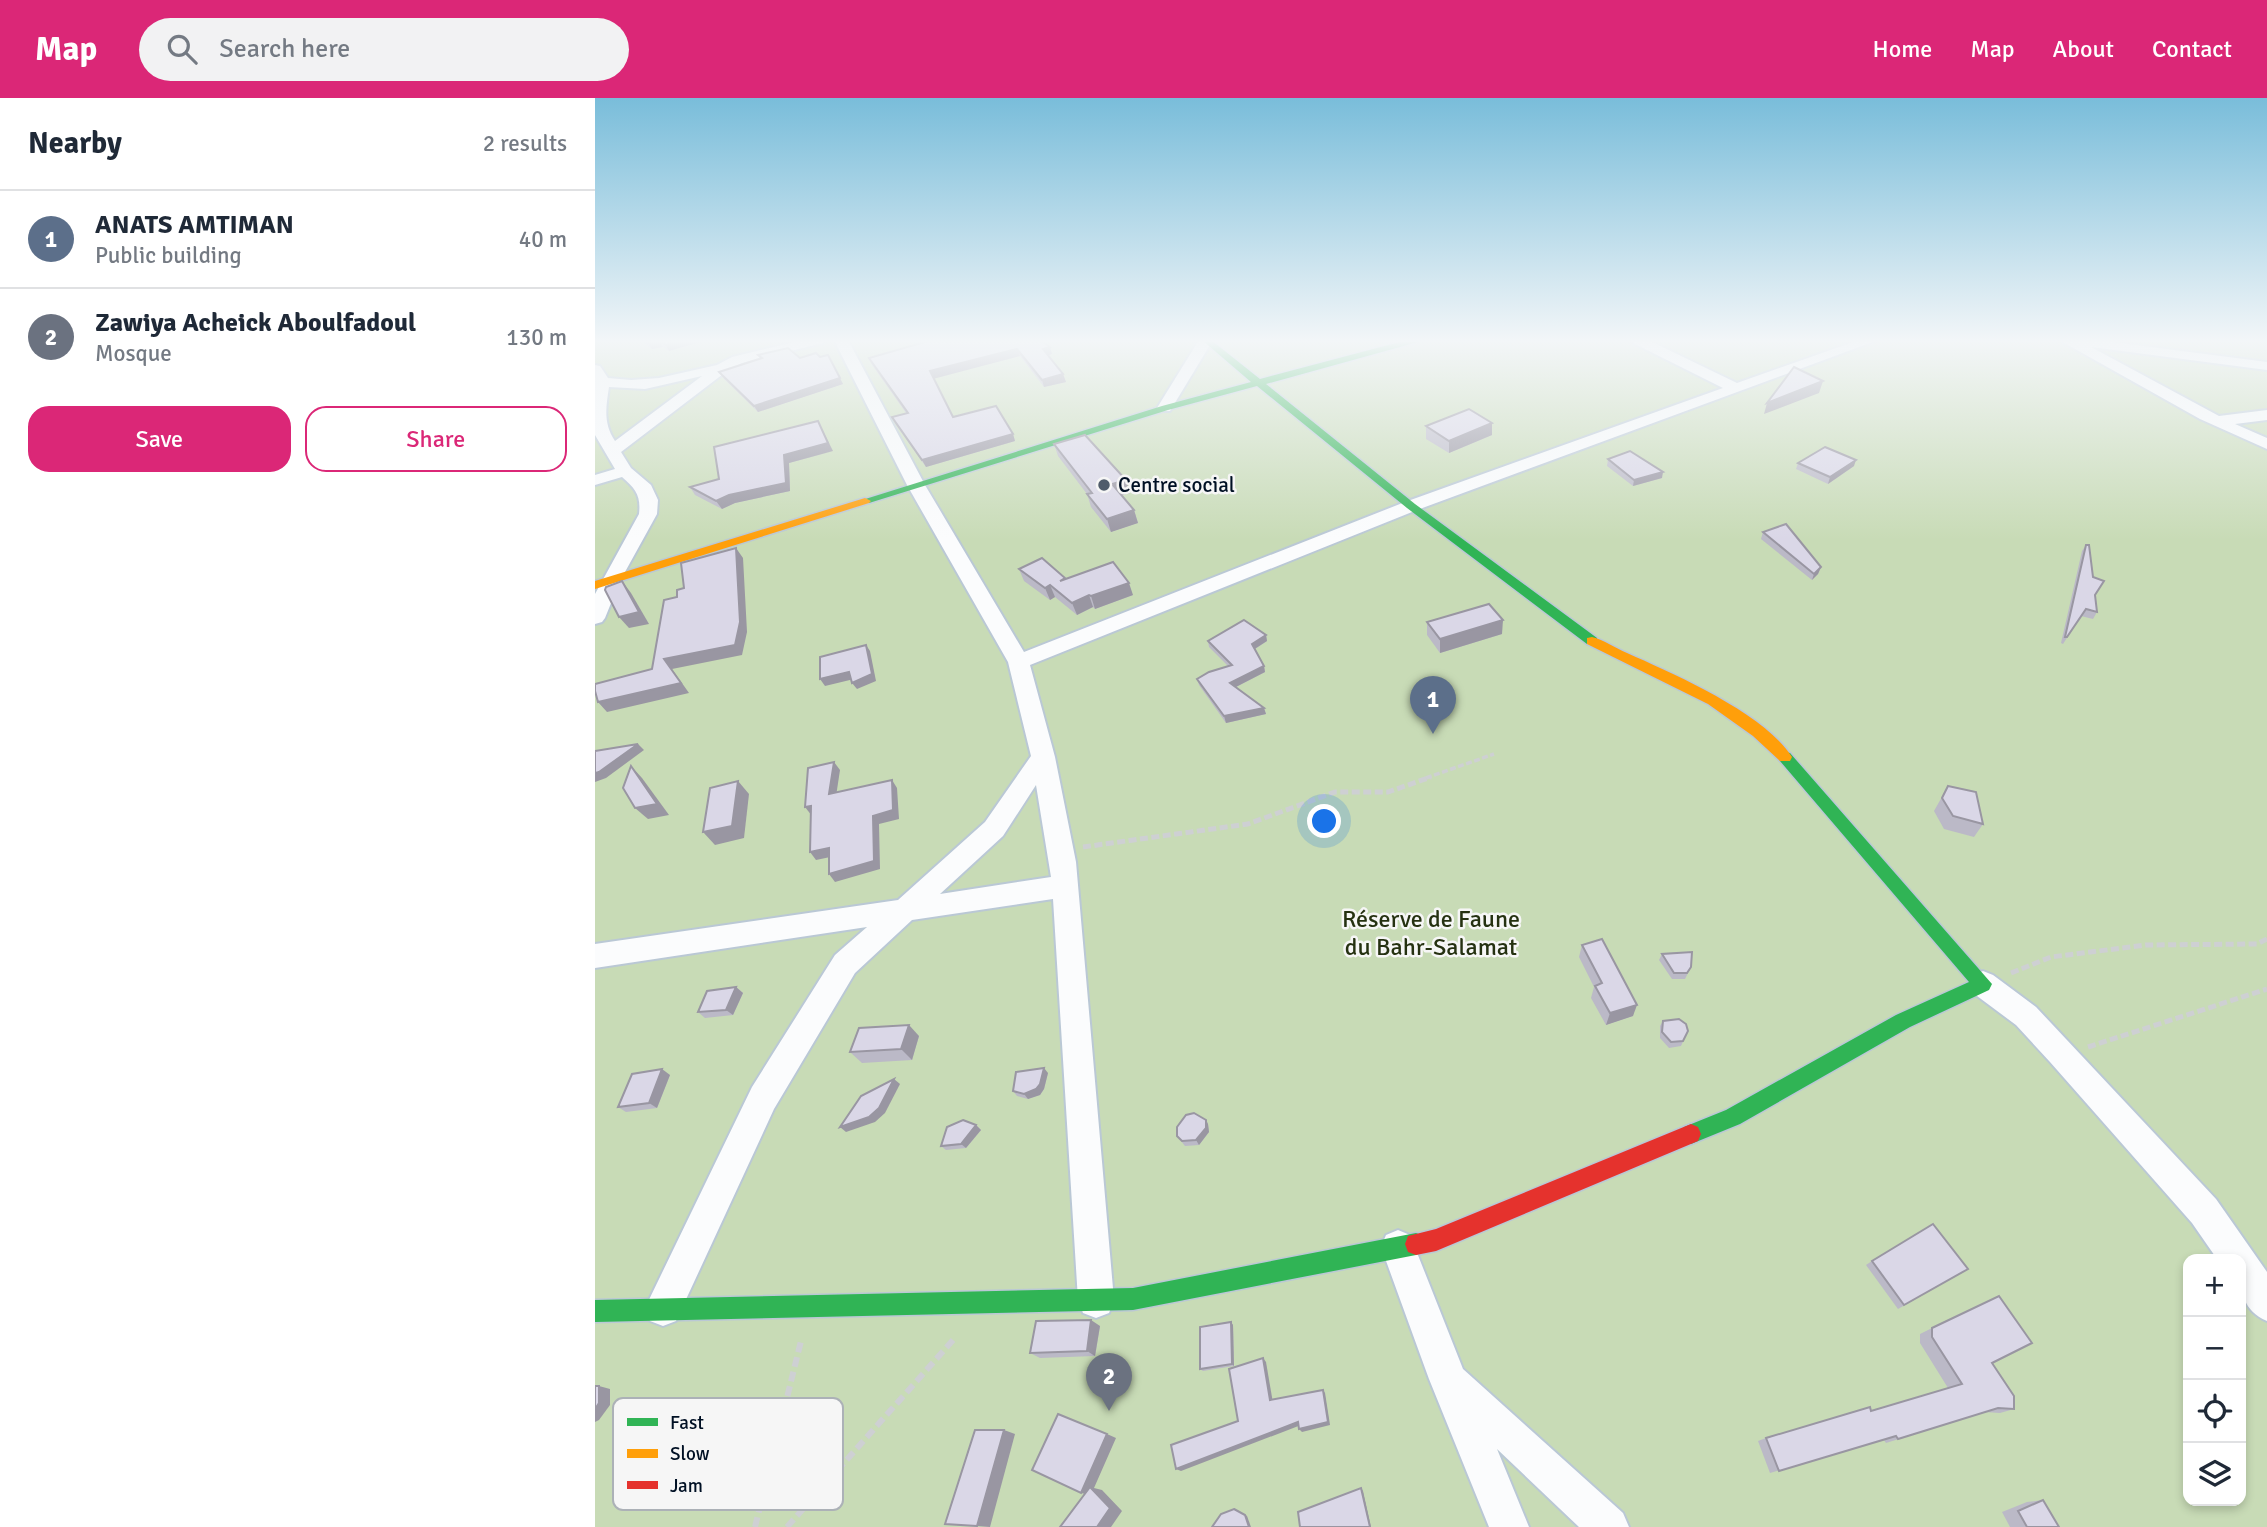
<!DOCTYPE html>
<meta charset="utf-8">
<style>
:root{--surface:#fff;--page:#f2f2f3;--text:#1f2937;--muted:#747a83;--line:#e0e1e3;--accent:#db2777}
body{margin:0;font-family:Signika,sans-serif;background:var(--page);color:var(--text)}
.controls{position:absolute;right:21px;bottom:21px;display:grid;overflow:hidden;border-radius:14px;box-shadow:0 4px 10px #0003}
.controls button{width:63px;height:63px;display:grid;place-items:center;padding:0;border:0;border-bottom:2px solid var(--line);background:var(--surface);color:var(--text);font:35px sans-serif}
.you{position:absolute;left:730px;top:724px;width:24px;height:24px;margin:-18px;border:5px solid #fff;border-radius:50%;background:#1a73e8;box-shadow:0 0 0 10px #1a73e833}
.badge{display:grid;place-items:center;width:46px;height:46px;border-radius:50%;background:var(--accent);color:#fff;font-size:23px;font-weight:700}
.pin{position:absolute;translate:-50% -58px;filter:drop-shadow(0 2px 4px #0008)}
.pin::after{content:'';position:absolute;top:37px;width:24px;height:21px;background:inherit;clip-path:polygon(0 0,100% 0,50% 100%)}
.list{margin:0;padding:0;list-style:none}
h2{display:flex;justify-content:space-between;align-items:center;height:91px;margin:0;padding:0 28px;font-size:30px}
h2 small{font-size:23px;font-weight:400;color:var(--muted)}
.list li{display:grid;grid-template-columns:46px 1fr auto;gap:21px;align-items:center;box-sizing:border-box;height:98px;padding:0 28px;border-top:2px solid var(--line)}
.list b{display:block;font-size:26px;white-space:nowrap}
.list p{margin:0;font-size:23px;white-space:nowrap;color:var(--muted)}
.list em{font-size:23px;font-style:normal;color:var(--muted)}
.actions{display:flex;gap:14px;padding:21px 28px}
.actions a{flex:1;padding:16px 0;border:2px solid var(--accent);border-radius:21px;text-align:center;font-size:24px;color:var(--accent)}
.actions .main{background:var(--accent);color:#fff}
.icon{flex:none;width:38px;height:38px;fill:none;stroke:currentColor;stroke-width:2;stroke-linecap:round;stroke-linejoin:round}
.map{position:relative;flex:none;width:1672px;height:1429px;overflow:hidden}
header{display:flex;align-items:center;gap:42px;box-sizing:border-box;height:98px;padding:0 35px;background:var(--accent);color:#fff}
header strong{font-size:33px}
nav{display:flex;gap:38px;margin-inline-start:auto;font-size:24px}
.search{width:490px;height:63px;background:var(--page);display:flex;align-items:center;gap:18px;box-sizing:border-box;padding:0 24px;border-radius:38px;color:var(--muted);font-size:26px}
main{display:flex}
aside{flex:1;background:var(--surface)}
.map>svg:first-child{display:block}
.green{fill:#c8dbb6;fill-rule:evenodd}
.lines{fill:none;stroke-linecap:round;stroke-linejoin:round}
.street-casing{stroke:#bac8d5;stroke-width:4}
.fast-casing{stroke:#bac8d5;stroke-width:3}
.slow-casing{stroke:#bac8d5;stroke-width:3}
.jam-casing{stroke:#bac8d5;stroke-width:3}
.path-far2{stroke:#ced0d3;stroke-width:3.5;stroke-dasharray:6 2.5;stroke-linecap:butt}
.path-far1{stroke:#ced0d3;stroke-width:5;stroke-dasharray:8 3.5;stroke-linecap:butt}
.path{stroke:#ced0d3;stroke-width:6;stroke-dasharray:10 5;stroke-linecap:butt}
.street{fill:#fbfcfd;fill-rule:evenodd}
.fast{fill:#30b455;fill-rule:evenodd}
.slow{fill:#ff9f0a;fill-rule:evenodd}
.jam{fill:#e5322d;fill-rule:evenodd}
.wall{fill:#bbb9c7}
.shaded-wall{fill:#9996a2}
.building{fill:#dad7e7;stroke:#9996a2;stroke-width:2}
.poi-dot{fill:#505c6b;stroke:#f6f6f6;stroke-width:2.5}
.labels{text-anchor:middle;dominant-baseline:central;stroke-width:5;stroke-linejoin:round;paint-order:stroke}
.far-poi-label{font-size:21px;fill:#001024;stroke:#f6f6f6;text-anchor:start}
.park-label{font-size:24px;fill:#253111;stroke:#f6f6f6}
.key{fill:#f6f6f6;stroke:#acb1b7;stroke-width:2}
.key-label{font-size:19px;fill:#001024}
</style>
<header>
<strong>Map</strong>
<div class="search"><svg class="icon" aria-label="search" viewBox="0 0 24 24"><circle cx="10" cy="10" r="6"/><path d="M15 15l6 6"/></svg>Search here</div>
<nav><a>Home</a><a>Map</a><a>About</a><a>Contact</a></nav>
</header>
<main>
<aside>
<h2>Nearby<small>2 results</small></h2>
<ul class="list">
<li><span class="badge" style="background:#5c6f8a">1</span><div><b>ANATS AMTIMAN</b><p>Public building</p></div><em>40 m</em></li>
<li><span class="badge" style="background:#6b7280">2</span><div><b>Zawiya Acheick Aboulfadoul</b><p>Mosque</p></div><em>130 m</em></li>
</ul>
<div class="actions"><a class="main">Save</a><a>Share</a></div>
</aside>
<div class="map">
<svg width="1672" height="1429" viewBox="0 0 1672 1429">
<rect width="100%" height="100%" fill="#e4eaf0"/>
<!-- green -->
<path class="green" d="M0,242H1672V1429H0ZM1593,1161H1646V1403H1593Z"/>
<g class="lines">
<!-- street casing -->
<g class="street-casing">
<g id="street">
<path d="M208,242H230L228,245L147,265L132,273L26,354L36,370L56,387L63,402L62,416L25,483L10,520L7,524L0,526V496L44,416C46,398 41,391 27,379L0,387V377L20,371L0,337V267L5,268L13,280L36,282L64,280L122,267L137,259ZM107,278L20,343C8,325 11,309 14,289L50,291Z"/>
<path d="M239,242H253L330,387L429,554L810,404L1128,290L1038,245L1036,242H1053L1142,285L1264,242H1283L822,412L435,567L460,659L481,764L519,1202L514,1215L501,1220L488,1215L483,1202L458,801L317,822L260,875L179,1011L81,1223L68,1228L55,1223L50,1210L157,989L240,857L272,829L0,870V846L303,802L390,724L436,658L413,564L312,387ZM441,687L456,779L345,796L408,738Z"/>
<polygon points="604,242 618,242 575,313 565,313 562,310"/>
<polygon points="1464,242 1502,242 1672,264 1672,272 1496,249 1624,318 1672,312 1672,322 1640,326 1672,340 1672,351 1605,321"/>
<path d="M1388,873L1398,877L1441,909L1621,1101L1672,1174V1223C1644,1211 1646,1188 1646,1161H1622L1597,1125L1455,964L1421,927L1378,895L1374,886L1378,877Z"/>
<polygon points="803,1132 815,1137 868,1271 1028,1415 1034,1429 984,1429 902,1351 934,1429 894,1429 834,1281 786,1149 791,1137"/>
</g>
</g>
<!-- fast casing -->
<g class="fast-casing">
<g id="fast">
<polygon points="607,242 616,242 665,281 812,242 824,242 823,244 671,286 820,406 1002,540 1002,546 992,546 812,410 662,288 573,312 274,405 264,403 567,308 656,284"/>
<polygon points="1190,654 1195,655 1397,886 1394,892 1315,929 1145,1026 1096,1046 1089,1043 1086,1036 1089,1029 1131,1012 1301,917 1374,884 1185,663 1183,659 1185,655"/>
<polygon points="821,1135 829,1138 832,1146 829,1154 821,1157 538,1212 0,1224 0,1202 538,1190"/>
</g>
</g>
<!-- slow casing -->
<g class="slow-casing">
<g id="slow">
<polygon points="270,400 276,403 274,405 0,491 0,483"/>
<path d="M997,539C1009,542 1020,550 1032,555C1079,576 1169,615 1197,659L1195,663H1185L1158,638L1113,606L992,546V540Z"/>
</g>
</g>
<!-- jam casing -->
<g class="jam-casing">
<polygon id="jam" points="1096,1026 1103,1029 1106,1036 1103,1043 841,1153 821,1157 813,1154 810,1146 813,1138 841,1131"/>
</g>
<!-- path-far2 -->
<polyline class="path-far2" points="831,680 899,656"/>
<!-- path-far1 -->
<g class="path-far1">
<polyline points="488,749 653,726 740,694 793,694 836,679"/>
<polyline points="1416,875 1456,859 1551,847 1662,846 1672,841"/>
<polyline points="1493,949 1672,891"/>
</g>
<!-- path -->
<g class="path">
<polyline points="160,1429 206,1243"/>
<polyline points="192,1429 359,1241"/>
</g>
<!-- street -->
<use href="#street" class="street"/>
<!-- fast -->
<use href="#fast" class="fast"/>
<!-- slow -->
<use href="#slow" class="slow"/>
<!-- jam -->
<use href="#jam" class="jam"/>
</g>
<!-- wall -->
<g class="wall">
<polygon points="45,242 111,242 74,253 68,249 57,251"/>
<polygon points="455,249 457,256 454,257 468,276 471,284 449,289 425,258 338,280 358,319 418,336 420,343 331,369 301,327 297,319 311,315 277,267 274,260"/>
<polygon points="163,257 205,260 248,286 163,314 128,280 124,274 165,261"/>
<polygon points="897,325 897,337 854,355 831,341 831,328"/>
<polygon points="459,346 531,382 535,395 527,397 539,412 543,425 516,434 496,409 492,396 463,358"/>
<polygon points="238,353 194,365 195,393 140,405 127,411 100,397 95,389"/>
<polygon points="1013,361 1067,380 1038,388 1012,368"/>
<polygon points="1203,365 1259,368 1233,386 1201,371"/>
<polygon points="1168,434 1226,469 1223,476 1217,482 1166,441"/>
<polygon points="1491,447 1502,514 1498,521 1486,518 1468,546 1466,545 1487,453"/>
<polygon points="424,471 470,481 538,497 500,511 498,509 482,517 460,499 455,502 429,483"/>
<polygon points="832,524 907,536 845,555 832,537"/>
<polygon points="671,537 672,543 660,551 669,568 670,574 641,589 669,610 671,616 631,625 604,587 602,581 633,568 614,549 613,543"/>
<polygon points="1353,688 1388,726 1379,739 1349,731 1339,713"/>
<polygon points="987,847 1038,918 1011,927 996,900 999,889 984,859"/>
<polygon points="1067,856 1096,869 1090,881 1077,881 1064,862"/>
<polygon points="141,889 148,895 138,917 110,920 103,914"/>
<polygon points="1068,923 1093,933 1086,948 1074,950 1065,940 1065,928"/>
<polygon points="324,938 317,962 267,965 255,954"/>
<polygon points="453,975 449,991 445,997 433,1001 422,998 418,993"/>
<polygon points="75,977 62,1010 31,1014 23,1009"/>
<polygon points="611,1022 613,1026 614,1034 604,1047 590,1048 582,1038"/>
<polygon points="381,1027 386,1032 371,1050 351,1052 346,1048"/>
<polygon points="1277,1163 1373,1171 1303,1211 1271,1167"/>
<polygon points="636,1224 638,1227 639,1268 608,1273 605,1271"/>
<polygon points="505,1228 500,1258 445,1260 435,1255"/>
<polygon points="1337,1230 1397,1265 1419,1311 1405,1315 1390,1314 1291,1345 1289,1342 1175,1375 1163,1343 1171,1340 1276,1313 1353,1290 1325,1245 1325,1236"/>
<polygon points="1448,1402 1464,1429 1415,1429 1407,1414 1432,1404"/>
</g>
<!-- shaded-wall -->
<g class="shaded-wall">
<polygon points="89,242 111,242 74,253 71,247"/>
<polygon points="65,243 68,249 57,251 53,245"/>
<polygon points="455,249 457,256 451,258 448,251"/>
<polygon points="422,251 425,258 338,281 335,273"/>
<polygon points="468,276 471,284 449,289 447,282"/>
<polygon points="245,280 248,286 163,314 159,308"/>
<polygon points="1228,283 1224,295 1169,316 1172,305"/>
<polygon points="223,323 238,353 194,365 195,393 140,405 127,411 121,403 189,357"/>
<polygon points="897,325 897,337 854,355 854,343"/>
<polygon points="418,336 420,343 331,369 327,362"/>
<polygon points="1261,362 1259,368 1233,386 1235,379"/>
<polygon points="1068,374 1067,380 1038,388 1039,382"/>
<polygon points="531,382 535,395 521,399 517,386"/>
<polygon points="539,412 543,425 516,434 512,421"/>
<polygon points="141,450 148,460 152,534 147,557 77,571 94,595 12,614 3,604 86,585 69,561"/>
<polygon points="1226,469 1223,476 1217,482 1219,476"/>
<polygon points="27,483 36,495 54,526 34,530 24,519"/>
<polygon points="534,485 538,497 500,511 496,498"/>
<polygon points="455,487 460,499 455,502 450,490"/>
<polygon points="494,497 498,509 482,517 477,505"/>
<polygon points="908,522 907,536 845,555 845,541"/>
<polygon points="671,537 672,543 658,552 657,546"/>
<polygon points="271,547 275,553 281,583 262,591 257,585"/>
<polygon points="669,568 670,574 637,591 635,585"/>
<polygon points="254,574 259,581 230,588 225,581"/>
<polygon points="669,610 671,616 631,625 629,618"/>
<polygon points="43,646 49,652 11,680 0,684 0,675"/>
<polygon points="239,664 245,672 240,705 234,696"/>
<polygon points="36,668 47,680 74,717 53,721 40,710"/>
<polygon points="297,682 302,690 304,721 284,726 285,771 240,784 234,776 278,718"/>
<polygon points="143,683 154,696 149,740 120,747 108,734"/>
<polygon points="216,708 217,718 210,709"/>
<polygon points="234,750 240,758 221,762 215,754"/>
<polygon points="141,889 148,895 138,917 131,912"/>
<polygon points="1042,907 1038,918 1011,927 1015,915"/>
<polygon points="314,927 324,938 317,962 306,951"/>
<polygon points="449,970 453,975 449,991 445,997 433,1001 429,996"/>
<polygon points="67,971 75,977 62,1010 54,1005"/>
<polygon points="299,981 305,986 290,1015 280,1024 251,1034 245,1029"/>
<polygon points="611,1022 613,1026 614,1034 604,1047 601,1042"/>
<polygon points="381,1027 386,1032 371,1050 366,1046"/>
<polygon points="496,1222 505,1228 500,1258 492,1253"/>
<polygon points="636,1224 638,1227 639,1268 637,1266"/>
<polygon points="668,1260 671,1264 678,1305 675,1302"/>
<polygon points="4,1288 15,1291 15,1307 4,1322 0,1324 0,1311"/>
<polygon points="728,1292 730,1295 735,1327 707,1334 704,1331"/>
<polygon points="703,1324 706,1327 586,1373 581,1371"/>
<polygon points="409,1332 420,1336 395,1429 382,1428"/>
<polygon points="512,1336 521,1340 499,1390 507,1392 527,1413 516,1429 502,1429 495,1397 486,1395"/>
<polygon points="766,1390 768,1393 776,1429 775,1429"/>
<polygon points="642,1412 652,1418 656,1429 654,1429"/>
</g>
<!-- building -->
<g class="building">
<polygon points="49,242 89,242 71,247 65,243 53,245"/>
<polygon points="337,242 445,242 455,249 448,251 468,276 447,282 422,251 335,273 358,319 401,308 418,336 327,362 297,319 313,315 274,260"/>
<polygon points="193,250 205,260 221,255 225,259 233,257 245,280 159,308 124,274 167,260 163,257"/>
<polygon points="1199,269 1228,283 1172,305"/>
<polygon points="874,311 897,325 854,343 831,328"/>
<polygon points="223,323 233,345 189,357 191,385 134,397 121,403 95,389 124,381 119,349"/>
<polygon points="490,337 531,382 517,386 539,412 512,421 492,396 497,395 459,346"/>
<polygon points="1230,349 1261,362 1235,379 1203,365"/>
<polygon points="1035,353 1068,374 1039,382 1013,361"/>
<polygon points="1191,426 1226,469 1219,476 1168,434"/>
<polygon points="1491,447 1494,447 1498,479 1509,483 1500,497 1502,514 1491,511 1472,539 1470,539"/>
<polygon points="141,450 145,524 140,547 69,561 86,585 3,604 0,593 0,586 57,571 69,502 82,499 82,492 89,490 86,465"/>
<polygon points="447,460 470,480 465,483 518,464 534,485 496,498 494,497 477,505 455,487 450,490 424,471"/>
<polygon points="27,483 44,514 24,519 10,492 11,489"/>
<polygon points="894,506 908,522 845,541 832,524"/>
<polygon points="649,522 671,537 657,546 669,568 635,585 669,610 629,618 602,581 614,574 637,567 613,543"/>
<polygon points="271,547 277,576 257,585 254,574 225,581 225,559"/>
<polygon points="43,646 4,674 0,675 0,653"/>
<polygon points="239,664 234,696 297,682 298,712 278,718 279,763 234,776 234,750 215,754 216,708 210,709 213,670"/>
<polygon points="36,668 62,706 40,710 28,690"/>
<polygon points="143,683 137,728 108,734 115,690"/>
<polygon points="1353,688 1381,694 1388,726 1358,718 1347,700"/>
<polygon points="1007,841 1042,907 1015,915 1000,888 1007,885 987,847"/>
<polygon points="1097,854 1096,869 1092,875 1079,875 1067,856"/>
<polygon points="141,889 131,912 103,914 112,893"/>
<polygon points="1084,921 1091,926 1093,933 1088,943 1076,944 1067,934 1068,923"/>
<polygon points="314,927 306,951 255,954 264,930"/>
<polygon points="449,970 445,986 441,991 429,996 418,993 421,974"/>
<polygon points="67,971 54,1005 23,1009 37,976"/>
<polygon points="299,981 284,1010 274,1019 245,1029 266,998"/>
<polygon points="599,1015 611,1022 611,1030 601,1042 587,1043 582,1038 582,1029 591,1017"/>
<polygon points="368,1022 381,1027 366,1046 346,1048 352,1029"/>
<polygon points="1338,1126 1373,1171 1309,1207 1277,1163"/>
<polygon points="1404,1198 1437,1245 1397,1265 1419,1298 1419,1311 1403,1310 1303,1341 1301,1338 1184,1373 1171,1340 1275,1309 1276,1313 1367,1286 1337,1239 1337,1230"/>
<polygon points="496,1222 492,1253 435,1255 441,1223"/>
<polygon points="636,1224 637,1266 605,1271 605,1229"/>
<polygon points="668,1260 675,1302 728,1292 733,1324 704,1331 703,1324 581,1371 576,1347 643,1323 634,1271"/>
<polygon points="0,1288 4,1288 4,1305 0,1311"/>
<polygon points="463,1316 512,1336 486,1395 437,1372"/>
<polygon points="380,1332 409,1332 382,1428 350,1426"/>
<polygon points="495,1389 515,1410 502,1429 465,1429"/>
<polygon points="766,1390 775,1429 705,1429 703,1414"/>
<polygon points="1448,1402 1464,1429 1432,1429 1423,1413"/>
<polygon points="639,1411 650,1417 654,1429 617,1429 626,1416"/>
</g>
<!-- sky -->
<linearGradient id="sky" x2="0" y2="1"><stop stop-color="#79bdda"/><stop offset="0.55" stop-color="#f3f6f8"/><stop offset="1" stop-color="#f3f6f8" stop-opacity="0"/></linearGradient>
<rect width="1672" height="442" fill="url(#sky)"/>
<!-- markers -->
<circle class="poi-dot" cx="509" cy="387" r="7"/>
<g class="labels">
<!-- far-poi labels -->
<g class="far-poi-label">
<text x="523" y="387">Centre social</text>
</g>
<!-- park labels -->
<g class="park-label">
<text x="836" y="821">Réserve de Faune<tspan x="836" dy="28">du Bahr-Salamat</tspan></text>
</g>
</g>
<!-- legend -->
<rect x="18" y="1300" width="230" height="112" rx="10" class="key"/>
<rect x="32" y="1320" width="31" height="8" fill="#30b455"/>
<rect x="32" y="1351" width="31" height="9" fill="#ff9f0a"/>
<rect x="32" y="1383" width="31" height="8" fill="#e5322d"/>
<g class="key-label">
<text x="75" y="1331">Fast</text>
<text x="75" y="1362">Slow</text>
<text x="75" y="1394">Jam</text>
</g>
</svg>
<div class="controls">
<button>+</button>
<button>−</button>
<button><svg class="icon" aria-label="locate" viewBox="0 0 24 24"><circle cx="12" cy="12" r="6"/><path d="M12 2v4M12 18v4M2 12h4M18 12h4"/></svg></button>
<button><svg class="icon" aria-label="layers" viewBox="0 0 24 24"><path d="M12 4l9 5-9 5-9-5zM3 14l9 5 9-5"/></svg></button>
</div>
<div class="you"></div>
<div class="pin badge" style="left:838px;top:636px;background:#5c6f8a">1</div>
<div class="pin badge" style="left:514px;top:1313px;background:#6b7280">2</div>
</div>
</main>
